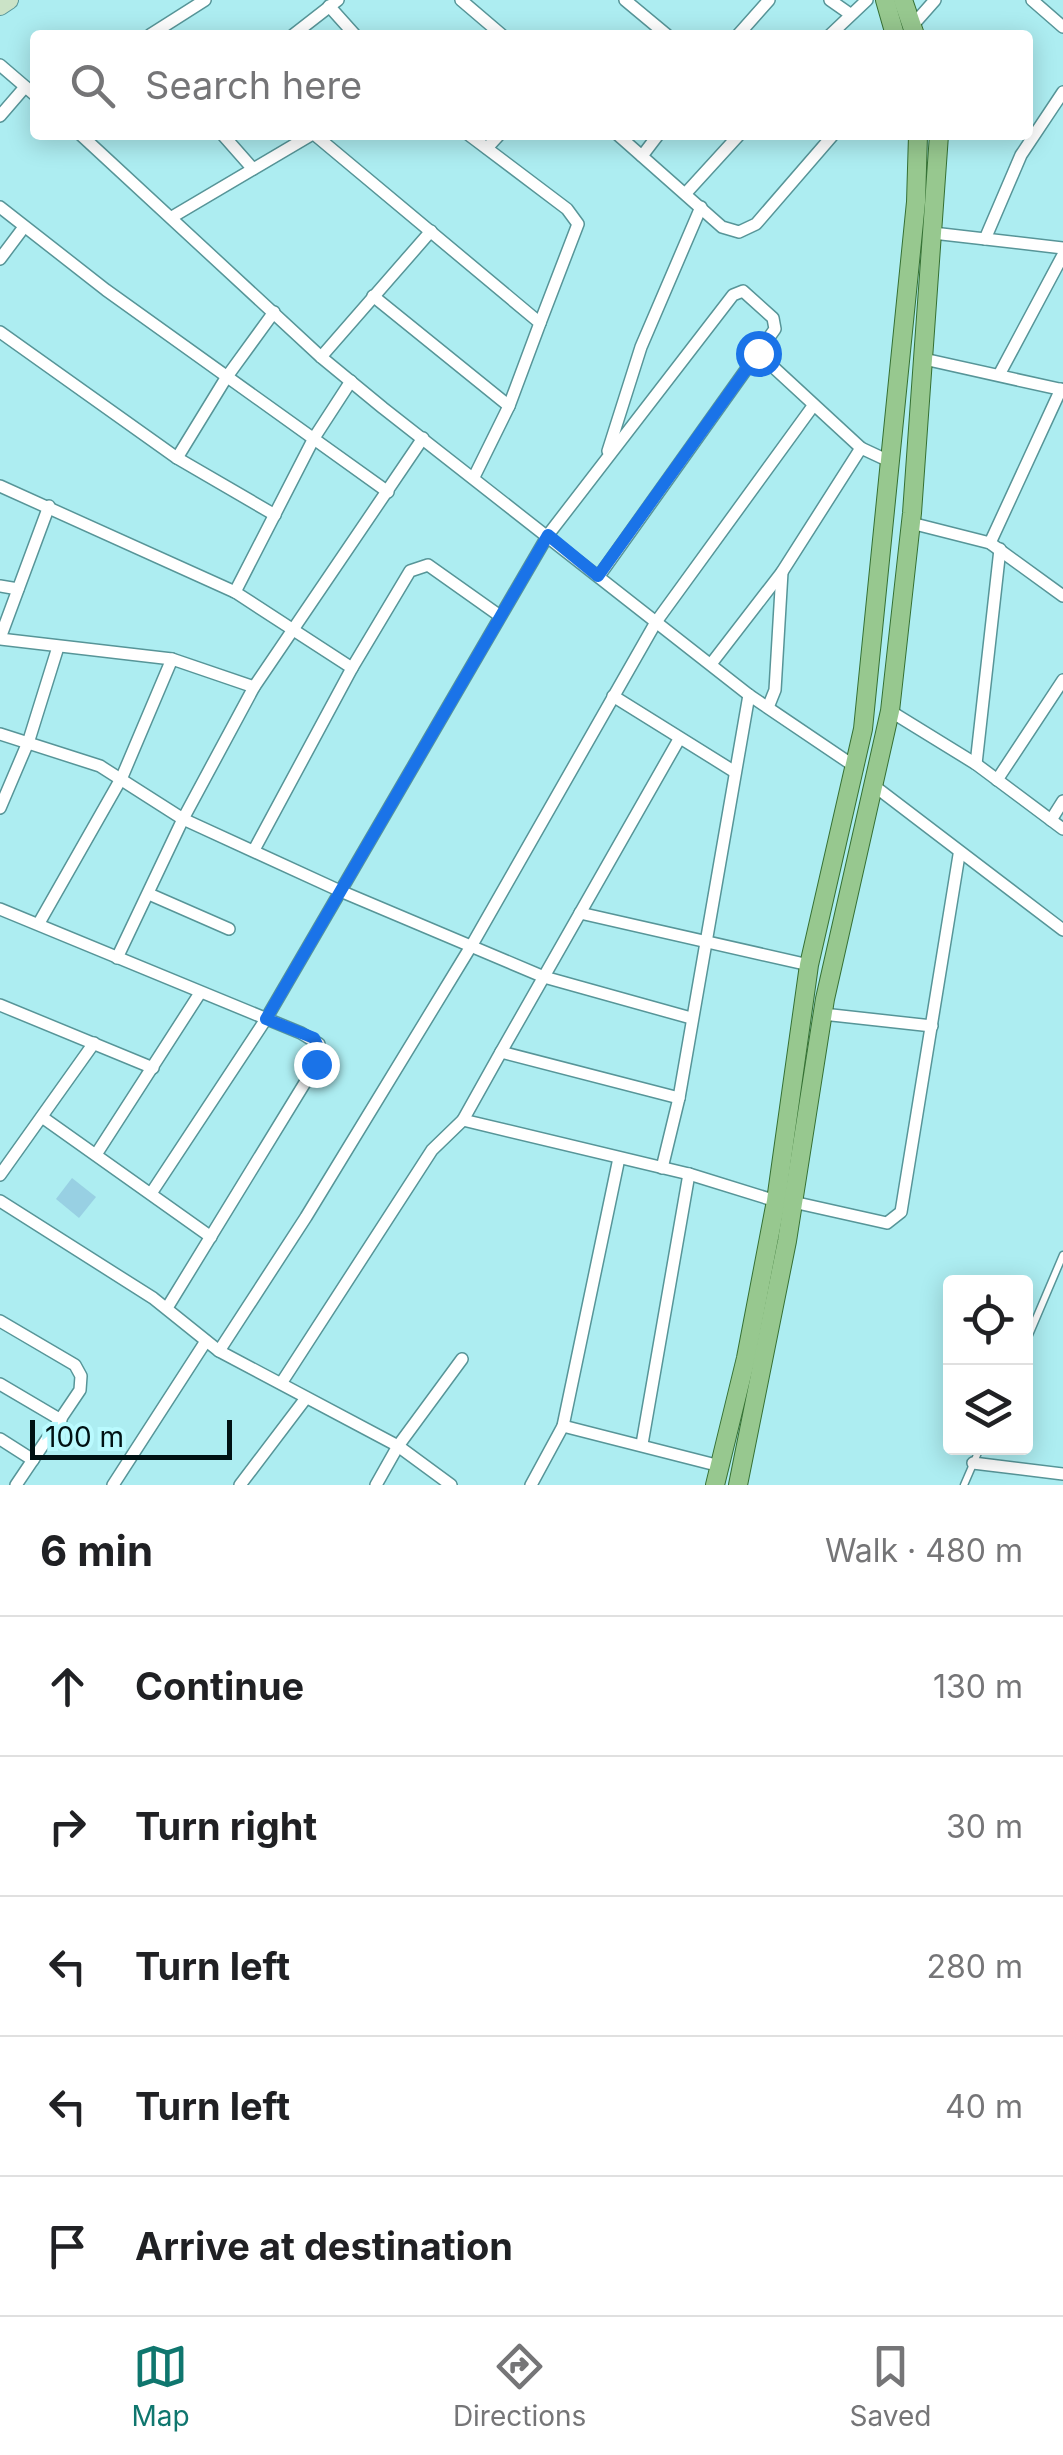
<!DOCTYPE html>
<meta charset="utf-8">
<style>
:root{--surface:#fff;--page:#f6f6f6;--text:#202124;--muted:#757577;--line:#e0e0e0;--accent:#0f766e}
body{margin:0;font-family:Inter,sans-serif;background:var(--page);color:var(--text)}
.controls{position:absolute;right:30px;bottom:30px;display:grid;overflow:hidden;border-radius:10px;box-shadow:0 5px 25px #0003}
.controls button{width:90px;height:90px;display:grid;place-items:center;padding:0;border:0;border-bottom:2px solid var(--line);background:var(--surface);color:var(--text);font:50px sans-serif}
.scale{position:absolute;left:30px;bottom:25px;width:202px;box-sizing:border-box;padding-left:10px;border:5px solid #001113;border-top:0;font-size:28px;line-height:35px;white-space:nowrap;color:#001113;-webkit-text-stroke:8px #bafafe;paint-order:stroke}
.stop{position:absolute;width:30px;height:30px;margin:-22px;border:8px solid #1a73e8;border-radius:50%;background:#fff}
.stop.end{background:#1a73e8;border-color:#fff;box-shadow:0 2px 10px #0008}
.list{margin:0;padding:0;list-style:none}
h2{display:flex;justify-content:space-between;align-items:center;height:130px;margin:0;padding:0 40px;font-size:42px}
h2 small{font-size:32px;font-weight:400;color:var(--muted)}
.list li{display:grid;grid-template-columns:65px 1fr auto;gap:30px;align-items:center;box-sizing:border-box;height:140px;padding:0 40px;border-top:2px solid var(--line)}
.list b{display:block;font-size:38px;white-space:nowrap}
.list em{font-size:32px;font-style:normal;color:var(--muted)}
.icon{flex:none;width:55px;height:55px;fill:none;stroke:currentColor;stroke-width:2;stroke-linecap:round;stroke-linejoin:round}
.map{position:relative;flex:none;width:1063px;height:1485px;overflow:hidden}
.search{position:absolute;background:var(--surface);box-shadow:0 5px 25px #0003;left:30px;right:30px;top:30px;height:110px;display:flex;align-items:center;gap:25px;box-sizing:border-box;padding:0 35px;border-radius:10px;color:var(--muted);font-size:38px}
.sheet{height:830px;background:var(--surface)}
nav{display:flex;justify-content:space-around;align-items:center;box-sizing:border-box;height:140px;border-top:2px solid var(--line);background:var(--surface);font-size:28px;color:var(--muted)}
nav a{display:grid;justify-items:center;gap:5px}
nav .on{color:var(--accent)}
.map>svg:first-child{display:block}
.building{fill:#98d0e3}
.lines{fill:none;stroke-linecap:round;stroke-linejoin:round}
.lane-casing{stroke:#579598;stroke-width:9}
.street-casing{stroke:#579598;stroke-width:14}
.secondary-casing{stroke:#579598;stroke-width:20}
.primary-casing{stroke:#357033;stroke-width:20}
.lane{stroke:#fff;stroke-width:6}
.street{stroke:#fff;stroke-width:11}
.secondary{stroke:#cbe3c7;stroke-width:18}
.primary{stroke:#97c88f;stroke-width:18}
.route{stroke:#1a73e8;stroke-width:12}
</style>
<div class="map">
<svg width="1063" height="1485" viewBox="0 0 1063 1485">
<rect width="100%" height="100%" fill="#adedf1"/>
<!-- building -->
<polygon class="building" points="72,1178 96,1197 79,1218 56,1199"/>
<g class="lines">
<!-- lane casing -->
<g class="lane-casing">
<g id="lane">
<polyline points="1026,1342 1063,1255"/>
<polyline points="964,1485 980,1448"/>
</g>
</g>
<!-- street casing -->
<g class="street-casing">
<g id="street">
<polyline points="461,0 502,35"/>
<polyline points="625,0 667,35"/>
<polyline points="830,0 850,14"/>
<polyline points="1032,0 1063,27"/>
<polyline points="329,6 355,35"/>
<polyline points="912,26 935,0"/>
<polyline points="150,35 205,0"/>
<polyline points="293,35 338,0"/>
<polyline points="738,35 769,0"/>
<polyline points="830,35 867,0"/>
<polyline points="0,65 35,95"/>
<polyline points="0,116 25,87"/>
<polyline points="81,135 321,357 383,408 749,695 857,768"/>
<polyline points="223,135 253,169"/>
<polyline points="315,135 540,323 509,406 474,477"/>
<polyline points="469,135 567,209 578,224 540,323"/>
<polyline points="618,135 722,227 739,232 756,224 833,135"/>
<polyline points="487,148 499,135"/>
<polyline points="642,156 658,135"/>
<polyline points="686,193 739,135"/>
<polyline points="0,207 106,290 388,492"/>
<polyline points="172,217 311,135"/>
<polyline points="933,233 1063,248"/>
<polyline points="985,239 1021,155 1063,92"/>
<polyline points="0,259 24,227"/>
<polyline points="373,296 509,406"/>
<polyline points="0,332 177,458 275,515"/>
<polyline points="758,353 861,448 891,462"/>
<polyline points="321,357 431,231"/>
<polyline points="924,359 1063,390"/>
<polyline points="1000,373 1063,255"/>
<polyline points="608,451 641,347 701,207"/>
<polyline points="177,458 226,378 274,312"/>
<polyline points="0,486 235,592 352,668"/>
<polyline points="911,523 990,543 1063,596"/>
<polyline points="990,543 1061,389"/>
<polyline points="0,586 18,589"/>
<polyline points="235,592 314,438 351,381"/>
<polyline points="0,638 49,506"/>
<polyline points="0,639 172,659 254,687"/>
<polyline points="711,664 782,572 861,448"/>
<polyline points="613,696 735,772"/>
<polyline points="769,705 775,690 782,572"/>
<polyline points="890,711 976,764 1063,829"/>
<polyline points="0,734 100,766 183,819 338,890 544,977 691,1018"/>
<polyline points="976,764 1000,549"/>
<polyline points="997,780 1063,680"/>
<polyline points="873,785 1063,930"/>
<polyline points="0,808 29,740 58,647"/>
<polyline points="1051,820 1063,801"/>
<polyline points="254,850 352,668 410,571 428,565 500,616"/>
<polyline points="149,894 229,929"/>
<polyline points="0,909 301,1033 319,1044 321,1054 306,1081 167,1308"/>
<polyline points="580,913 809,965"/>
<polyline points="39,923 122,777 172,659"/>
<polyline points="117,958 183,819 254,687 423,438"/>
<polyline points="0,1005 153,1068"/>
<polyline points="823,1014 932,1026"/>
<polyline points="501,1052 678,741"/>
<polyline points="42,1117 211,1237"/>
<polyline points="463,1120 689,1174 776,1201"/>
<polyline points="97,1153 200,993"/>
<polyline points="662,1168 679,1098 749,695"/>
<polyline points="0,1175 94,1043"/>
<polyline points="152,1192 266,1019 548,535 733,295 743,291 773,318 775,329 599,576"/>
<polyline points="0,1201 153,1298 219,1351 398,1446 451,1485"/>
<polyline points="793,1202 887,1223 901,1212 959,855"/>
<polyline points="0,1321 75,1365 81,1376 80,1390 16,1485"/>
<polyline points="219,1351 306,1217 473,943 656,622 813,406"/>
<polyline points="282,1382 432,1150 463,1120 501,1052 679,1098"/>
<polyline points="0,1384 61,1420"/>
<polyline points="563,1426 720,1466"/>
<polyline points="0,1439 33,1460"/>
<polyline points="642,1444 689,1174"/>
<polyline points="973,1463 1063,1474"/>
<polyline points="113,1485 206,1341"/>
<polyline points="240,1485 306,1398"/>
<polyline points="376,1485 398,1446 462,1359"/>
<polyline points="531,1485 563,1426 619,1158"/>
</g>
</g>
<!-- secondary casing -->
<g class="secondary-casing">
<polyline id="secondary" points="0,6 9,0"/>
</g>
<!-- primary casing -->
<g class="primary-casing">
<g id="primary">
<polyline points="885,0 895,35"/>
<polyline points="903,0 915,35"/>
<polyline points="715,1485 746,1358 776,1201 809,965 863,729 916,202 918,135"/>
<polyline points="738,1485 787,1241 825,999 890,711 912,513 939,135"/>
</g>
</g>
<!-- lane -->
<use href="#lane" class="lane"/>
<!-- street -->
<use href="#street" class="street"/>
<!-- secondary -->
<use href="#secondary" class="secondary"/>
<!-- primary -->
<use href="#primary" class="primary"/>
</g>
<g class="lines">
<!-- route -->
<polyline class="route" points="316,1064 321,1054 314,1038 266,1019 548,535 598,576 758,353"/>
</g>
</svg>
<div class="controls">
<button><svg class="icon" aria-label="locate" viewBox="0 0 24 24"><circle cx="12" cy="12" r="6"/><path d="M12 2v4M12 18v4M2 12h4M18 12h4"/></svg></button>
<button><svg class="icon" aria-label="layers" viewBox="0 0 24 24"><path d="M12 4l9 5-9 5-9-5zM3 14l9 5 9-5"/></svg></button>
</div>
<div class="scale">100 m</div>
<div class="stop" style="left:758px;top:353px"></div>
<div class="stop end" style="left:316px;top:1064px"></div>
<div class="search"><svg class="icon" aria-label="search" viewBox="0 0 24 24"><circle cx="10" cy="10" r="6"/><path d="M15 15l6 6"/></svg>Search here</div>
</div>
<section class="sheet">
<h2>6 min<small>Walk · 480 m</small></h2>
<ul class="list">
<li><svg class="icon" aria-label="ahead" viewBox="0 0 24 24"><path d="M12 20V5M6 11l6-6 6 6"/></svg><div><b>Continue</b></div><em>130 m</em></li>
<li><svg class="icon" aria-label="right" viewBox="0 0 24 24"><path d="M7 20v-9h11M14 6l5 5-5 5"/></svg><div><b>Turn right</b></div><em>30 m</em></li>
<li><svg class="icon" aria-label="left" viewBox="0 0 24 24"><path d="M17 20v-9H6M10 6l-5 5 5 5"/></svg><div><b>Turn left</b></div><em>280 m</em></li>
<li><svg class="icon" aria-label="left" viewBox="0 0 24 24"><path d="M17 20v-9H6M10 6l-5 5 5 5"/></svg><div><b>Turn left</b></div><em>40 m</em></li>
<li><svg class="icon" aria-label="arrive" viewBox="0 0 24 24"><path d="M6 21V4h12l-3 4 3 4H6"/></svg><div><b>Arrive at destination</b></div></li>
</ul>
</section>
<nav>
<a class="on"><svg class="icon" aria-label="map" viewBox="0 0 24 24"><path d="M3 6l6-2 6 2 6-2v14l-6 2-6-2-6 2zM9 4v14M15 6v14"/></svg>Map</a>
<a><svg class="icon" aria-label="directions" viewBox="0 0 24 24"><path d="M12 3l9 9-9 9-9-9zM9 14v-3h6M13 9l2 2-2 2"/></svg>Directions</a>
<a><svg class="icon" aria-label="saved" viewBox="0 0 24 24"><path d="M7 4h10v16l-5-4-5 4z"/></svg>Saved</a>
</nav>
